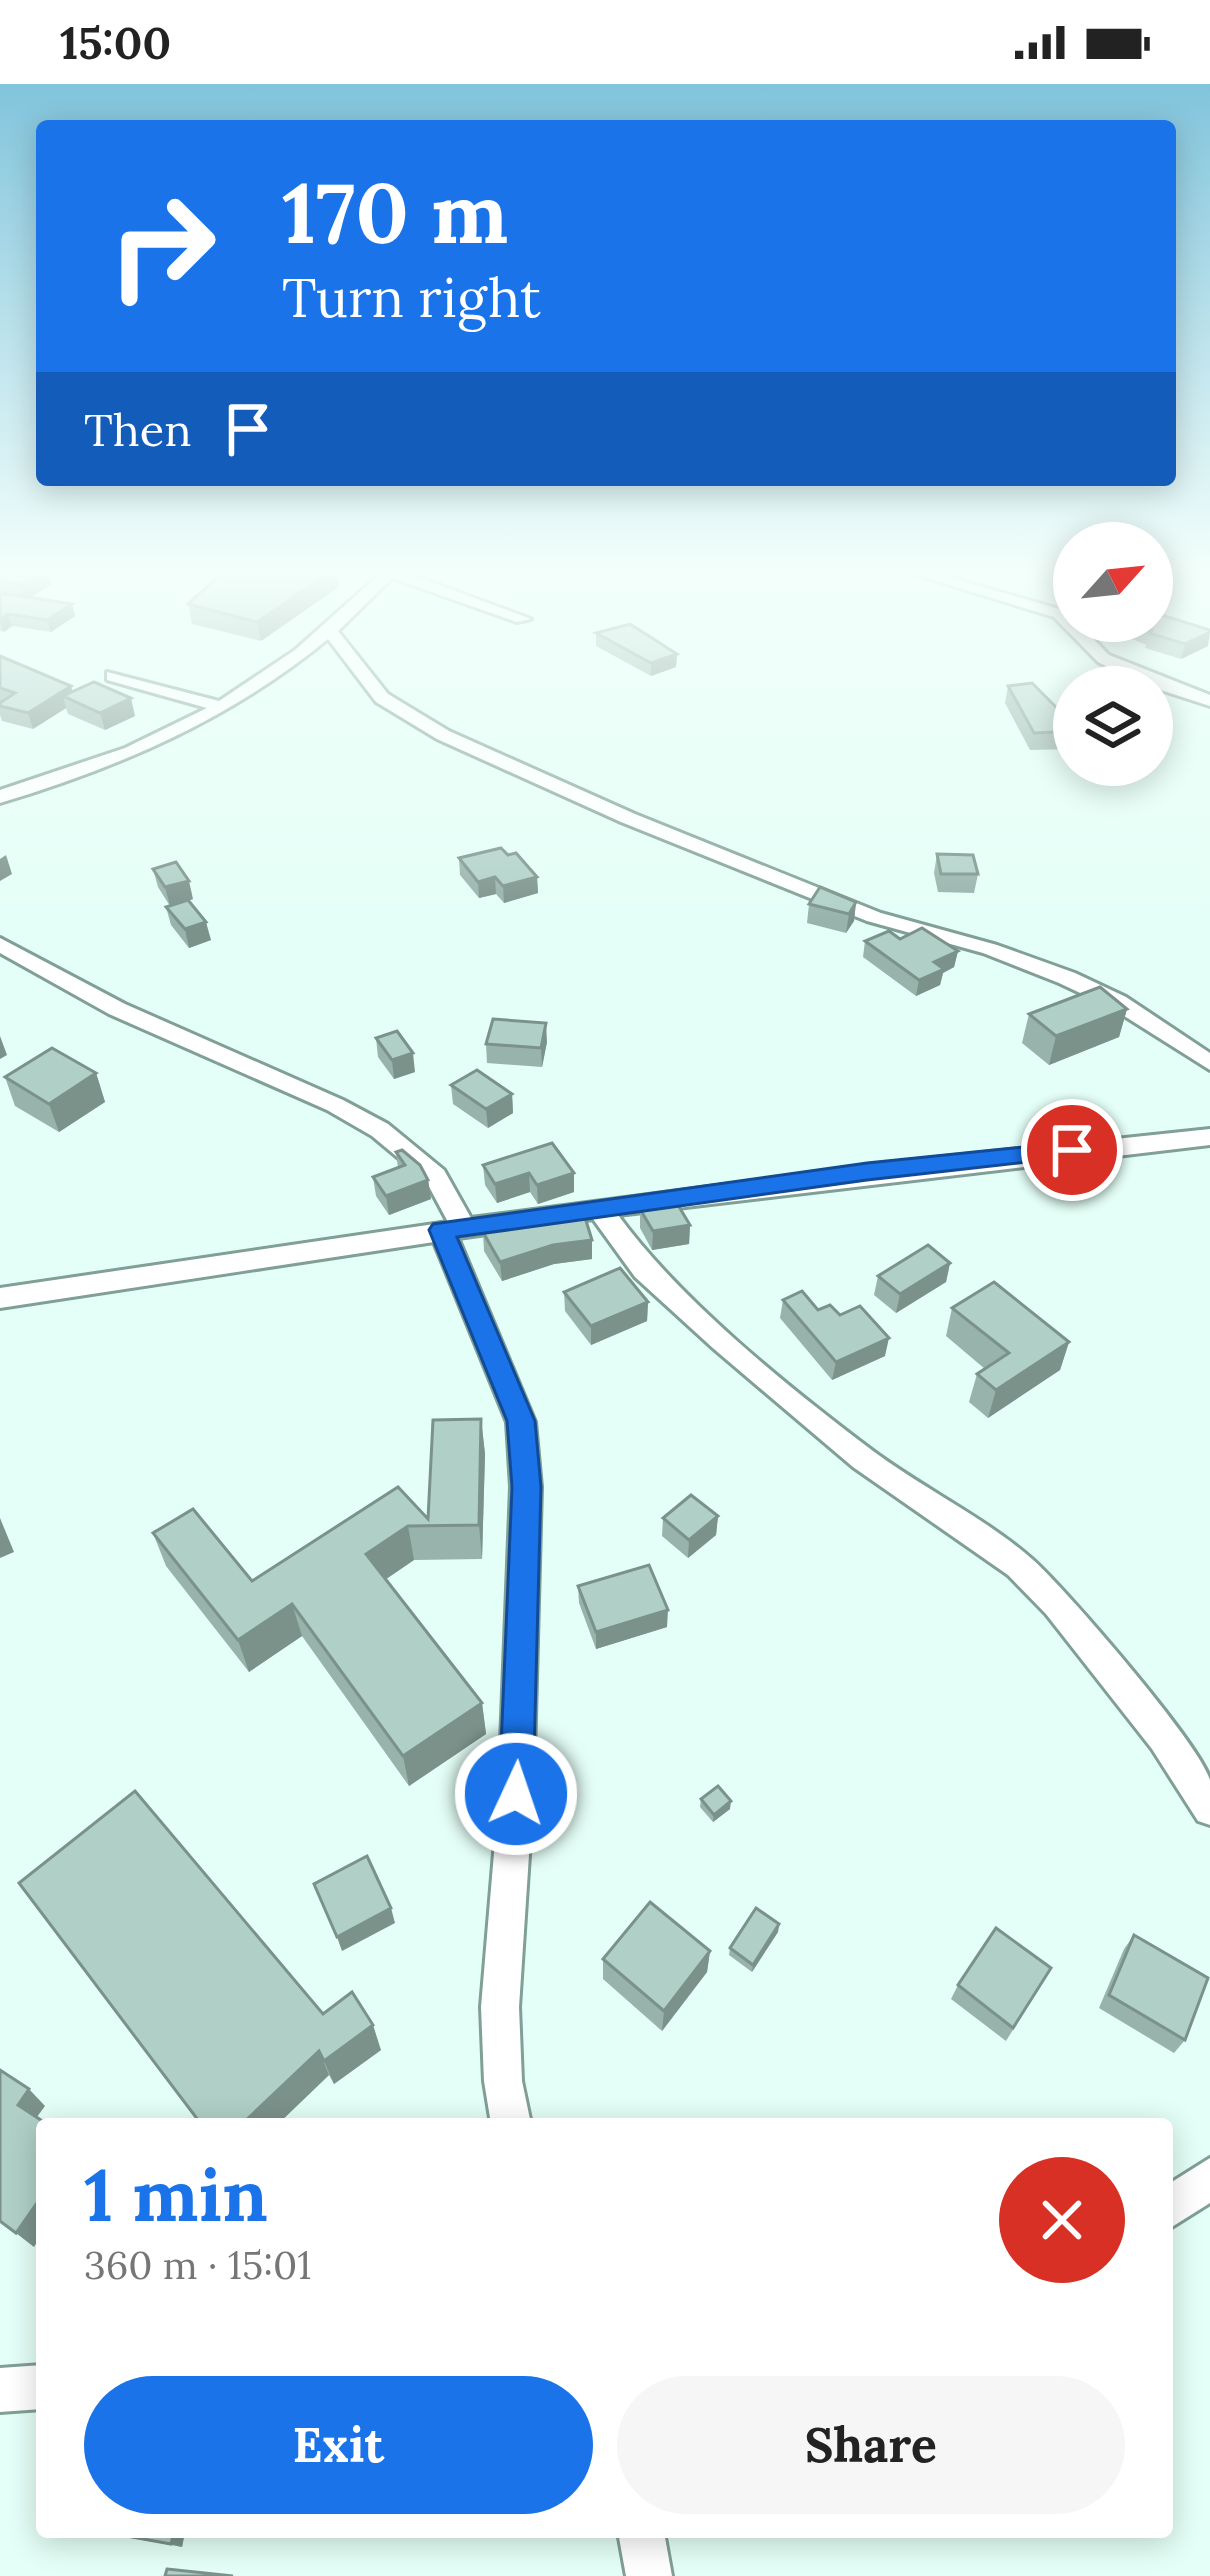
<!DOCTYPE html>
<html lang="en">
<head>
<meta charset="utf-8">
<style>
	:root { --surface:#fff; --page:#f6f6f6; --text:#222; --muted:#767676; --accent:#1a73e8 }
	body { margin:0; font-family:Lora,serif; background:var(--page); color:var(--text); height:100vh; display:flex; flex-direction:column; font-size:45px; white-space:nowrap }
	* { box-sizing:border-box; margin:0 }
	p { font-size:39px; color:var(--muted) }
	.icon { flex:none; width:66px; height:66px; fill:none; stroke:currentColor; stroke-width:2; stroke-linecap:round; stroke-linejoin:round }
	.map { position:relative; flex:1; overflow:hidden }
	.details { position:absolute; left:36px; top:2034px; width:1137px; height:420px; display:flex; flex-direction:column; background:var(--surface); border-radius:12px; box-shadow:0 6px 30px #0003 }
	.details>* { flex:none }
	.hud { position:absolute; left:36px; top:36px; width:1140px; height:366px; border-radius:12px; box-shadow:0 6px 30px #0003; background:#1a73e8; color:#fff; overflow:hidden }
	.needle { width:78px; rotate:63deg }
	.tools { position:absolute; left:1053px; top:438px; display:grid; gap:24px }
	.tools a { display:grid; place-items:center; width:120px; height:120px; border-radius:50%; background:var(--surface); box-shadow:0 6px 30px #0003; font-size:60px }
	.pin { position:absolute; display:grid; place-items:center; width:102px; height:102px; color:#fff; margin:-51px; border:6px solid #fff; border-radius:50%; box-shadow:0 3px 12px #0007 }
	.me { position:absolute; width:132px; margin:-66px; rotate:3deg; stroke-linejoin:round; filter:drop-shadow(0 0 9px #0008) }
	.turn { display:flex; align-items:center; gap:42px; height:252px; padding:0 48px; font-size:54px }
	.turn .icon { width:156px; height:156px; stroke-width:2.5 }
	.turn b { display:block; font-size:84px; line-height:102px }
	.then { display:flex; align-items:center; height:114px; padding:0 48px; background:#0003; gap:24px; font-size:45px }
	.round { display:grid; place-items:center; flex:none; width:126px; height:126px; border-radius:63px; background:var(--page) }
	.head { display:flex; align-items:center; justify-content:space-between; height:204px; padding:0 48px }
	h1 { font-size:72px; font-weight:700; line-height:90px; color:var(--accent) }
	.primary-button { display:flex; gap:24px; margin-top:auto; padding:24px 48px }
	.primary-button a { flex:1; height:138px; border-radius:72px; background:var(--accent); color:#fff; font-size:48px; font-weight:700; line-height:138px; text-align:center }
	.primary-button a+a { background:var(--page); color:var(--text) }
	.status { display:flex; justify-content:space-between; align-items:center; height:84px; padding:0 60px; background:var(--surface); direction:ltr }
	.status svg { height:33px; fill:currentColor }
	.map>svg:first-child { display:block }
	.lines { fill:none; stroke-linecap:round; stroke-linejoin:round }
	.minor-casing { stroke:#809f97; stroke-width:6 }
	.minor { fill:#fff; fill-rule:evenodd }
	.wall { fill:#97b3ab }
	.shaded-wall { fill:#7b928b }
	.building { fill:#b0d0c7; stroke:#7b928b; stroke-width:3 }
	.route { fill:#1a73e8; stroke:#114b97; stroke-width:3 }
</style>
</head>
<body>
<div class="status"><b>15:00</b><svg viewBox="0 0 49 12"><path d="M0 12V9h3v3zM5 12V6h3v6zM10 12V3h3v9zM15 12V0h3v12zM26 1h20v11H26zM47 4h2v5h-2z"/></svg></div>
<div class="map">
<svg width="1210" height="2492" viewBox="0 0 1210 2492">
	<rect width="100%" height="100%" fill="#e4fff7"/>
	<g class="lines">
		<g class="minor-casing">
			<g id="minor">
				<path d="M 379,491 L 412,491 L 531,535 L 517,538 L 392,494 L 338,547 L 388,610 L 449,647 L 635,730 L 881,829 L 997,861 L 1075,889 L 1126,913 L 1210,969 L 1210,986 L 1110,923 L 1059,899 L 983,869 L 867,837 L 621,738 L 437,655 L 376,618 L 328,555 C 231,635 120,683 0,719 L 0,706 L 125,664 L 207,624 L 107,596 L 107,588 L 219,617 L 295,566 Z"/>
				<polygon points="917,491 941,491 1066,527 1109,571 1210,611 1210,622 1142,600 1098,578 1054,533"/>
				<path d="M 0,854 L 125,920 L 343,1016 L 388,1040 L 444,1086 L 471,1134 L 907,1077 L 1210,1045 L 1210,1061 L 618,1131 C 680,1216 788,1303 873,1367 C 924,1405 984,1433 1032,1475 C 1065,1504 1200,1660 1210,1696 C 1210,1709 1210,1728 1210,1741 L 1198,1737 L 1152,1665 L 1046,1530 L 1008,1491 L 853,1383 L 714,1265 L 635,1193 L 593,1135 L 458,1154 L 535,1338 L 541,1403 L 533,1710 L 519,1923 L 522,1997 L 531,2040 L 491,2040 L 484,1997 L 481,1923 L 499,1710 L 511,1403 L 507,1338 L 434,1158 L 0,1224 L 0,1204 L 448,1138 L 426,1097 L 372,1052 L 327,1026 L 109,930 L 0,869 Z"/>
				<polygon points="1210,2074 1210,2119 1167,2146 1167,2101"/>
				<polygon points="42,2281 42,2325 0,2328 0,2284"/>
				<polygon points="618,2448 664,2448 672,2492 626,2492"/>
			</g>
		</g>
		<use href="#minor" class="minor"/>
	</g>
	<g class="wall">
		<polygon points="0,491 49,491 51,500 31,514 75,532 51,548 12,542 4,548 0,547"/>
		<polygon points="220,491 338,491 340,502 261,557 192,540 188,520"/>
		<polygon points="1129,537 1208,562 1181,575 1145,564 1146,561 1125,552"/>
		<polygon points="596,549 677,570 676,583 651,592 596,562"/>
		<polygon points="0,572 72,608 135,632 105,646 68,630 66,624 33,645 2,637 0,631"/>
		<polygon points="1008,602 1074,641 1074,665 1030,666 1005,619"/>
		<polygon points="937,770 978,790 974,809 938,808 934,789"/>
		<polygon points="508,771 537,793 538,809 504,819 496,810 479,814 460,791 459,774"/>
		<polygon points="153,785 193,815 189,817 211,856 189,864 171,841 166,823 170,822 158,803"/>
		<polygon points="856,818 854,837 846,849 807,839 809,820"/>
		<polygon points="900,855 958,867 954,883 943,889 940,901 916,912 863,873 865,857"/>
		<polygon points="1127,925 1119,953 1049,981 1022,959 1029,930"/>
		<polygon points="376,954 415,988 394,995 378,973"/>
		<polygon points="547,958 542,983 487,979 486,960"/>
		<polygon points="96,989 105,1018 59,1048 15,1022 5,993"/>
		<polygon points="451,1001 512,1010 513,1029 488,1044 453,1020"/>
		<polygon points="552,1059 574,1108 538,1120 530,1108 497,1119 485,1101 483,1081"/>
		<polygon points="396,1068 428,1096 431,1115 389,1131 376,1112 373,1093 398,1084"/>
		<polygon points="640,1125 690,1141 689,1160 652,1166 640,1144"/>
		<polygon points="483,1148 592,1156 592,1175 554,1180 502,1197 484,1167"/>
		<polygon points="950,1179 946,1198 896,1229 874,1211 878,1192"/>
		<polygon points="564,1208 648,1218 647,1237 591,1261 565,1227"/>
		<polygon points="783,1216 840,1231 885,1272 832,1296 780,1234"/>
		<polygon points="952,1224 1069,1258 1060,1286 988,1334 969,1318 977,1290 985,1285 946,1252"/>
		<polygon points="481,1335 485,1370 482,1475 414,1476 386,1495 482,1619 486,1650 409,1702 302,1552 249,1588 166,1482 153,1449 252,1497 428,1435"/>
		<polygon points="718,1432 716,1451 688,1474 662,1452 663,1434"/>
		<polygon points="578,1502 667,1543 596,1565 579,1519"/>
		<polygon points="701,1715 730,1725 713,1738 700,1723"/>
		<polygon points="19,1799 323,1930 381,1966 334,2000 329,1991 278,2040 200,2040"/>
		<polygon points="779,1840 778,1848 752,1888 729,1871 730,1864"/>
		<polygon points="1134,1851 1185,1956 1174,1969 1099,1924 1124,1865"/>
		<polygon points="710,1867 707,1888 662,1947 603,1895 603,1875"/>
		<polygon points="1051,1884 1006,1957 951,1915 958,1901"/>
		<polygon points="99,2448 185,2448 182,2463"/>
	</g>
	<g class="shaded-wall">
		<polygon points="36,491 49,491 51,500 25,517 20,501"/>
		<polygon points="326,491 338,491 340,502 261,557 257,538"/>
		<polygon points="72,520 75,532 51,548 47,536"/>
		<polygon points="8,530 12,542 4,548 0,536"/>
		<polygon points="1210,548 1208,562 1181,575 1185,560"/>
		<polygon points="677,570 676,583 651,592 651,579"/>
		<polygon points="71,602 75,617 63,612 66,624 33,645 28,629"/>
		<polygon points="131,614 135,632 105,646 100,629"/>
		<polygon points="6,771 12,790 0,797 0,775"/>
		<polygon points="495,793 496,810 479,814 478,798"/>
		<polygon points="537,793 538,809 504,819 503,802"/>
		<polygon points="189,797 193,815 170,822 165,803"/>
		<polygon points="856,818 854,837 846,849 849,830"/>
		<polygon points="206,838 211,856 189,864 185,845"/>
		<polygon points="958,867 954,883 943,889 940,901 916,912 919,896 934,878"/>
		<polygon points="1127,925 1119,953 1049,981 1056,952"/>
		<polygon points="546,939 547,958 542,983 541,964"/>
		<polygon points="0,952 7,971 0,975"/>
		<polygon points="413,969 415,988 394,995 392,976"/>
		<polygon points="96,989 105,1018 59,1048 49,1020"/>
		<polygon points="512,1010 513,1029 488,1044 486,1025"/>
		<polygon points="529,1089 530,1108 497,1119 495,1100"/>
		<polygon points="574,1089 574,1108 538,1120 537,1101"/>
		<polygon points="428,1096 431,1115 389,1131 386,1112"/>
		<polygon points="690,1141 689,1160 652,1166 653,1147"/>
		<polygon points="592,1156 592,1175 554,1180 502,1197 500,1178 553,1161"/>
		<polygon points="950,1179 946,1198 896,1229 900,1210"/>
		<polygon points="648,1218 647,1237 591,1261 591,1242"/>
		<polygon points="889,1254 885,1272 832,1296 836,1278"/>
		<polygon points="1069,1258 1060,1286 988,1334 996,1306"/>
		<polygon points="481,1335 485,1370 482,1475 479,1441"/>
		<polygon points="718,1432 716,1451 688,1474 689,1456"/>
		<polygon points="0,1434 14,1468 0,1474"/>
		<polygon points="408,1442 414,1476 373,1504 366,1470"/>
		<polygon points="292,1520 302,1552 249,1588 238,1556"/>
		<polygon points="668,1526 667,1543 596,1565 596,1548"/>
		<polygon points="482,1619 486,1650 409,1702 403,1672"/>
		<polygon points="731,1717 730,1725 713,1738 714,1731"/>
		<polygon points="391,1824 395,1839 342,1867 337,1853"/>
		<polygon points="779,1840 778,1848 752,1888 753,1881"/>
		<polygon points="710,1867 707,1888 662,1947 664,1927"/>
		<polygon points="373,1941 381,1966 334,2000 324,1977"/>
		<polygon points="319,1967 329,1991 278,2040 242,2040"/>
		<polygon points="29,2005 45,2022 34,2037 18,2021"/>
		<polygon points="39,2116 42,2119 42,2150 34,2163 16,2149"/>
		<polygon points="174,2448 185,2448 182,2463 171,2460"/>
	</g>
	<g class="building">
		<polygon points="0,491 36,491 20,501 0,496"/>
		<polygon points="220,491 326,491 257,538 188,520"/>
		<polygon points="0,509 72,520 47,536 8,530 0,536"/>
		<polygon points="1152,528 1210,546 1210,548 1185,560 1149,549 1152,546 1131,537 1152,537"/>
		<polygon points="630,540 677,570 651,579 596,549"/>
		<polygon points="0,572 71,602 28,629 0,622 0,619 15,609 0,604"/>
		<polygon points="94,598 131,614 100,629 63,612"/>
		<polygon points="1032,599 1074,641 1074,647 1034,649 1008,602"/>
		<polygon points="501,764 508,771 516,769 537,793 503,802 495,793 478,798 459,774"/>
		<polygon points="937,770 973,771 978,790 941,790"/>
		<polygon points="176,778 189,797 165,803 153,785"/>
		<polygon points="820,803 856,818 849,830 809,820"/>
		<polygon points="188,816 206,838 185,845 166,823"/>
		<polygon points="922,844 958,867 934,878 944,885 919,896 865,857 889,847 900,855"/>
		<polygon points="1100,903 1127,925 1056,952 1029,930"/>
		<polygon points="493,935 546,939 541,964 486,960"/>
		<polygon points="397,947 413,969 392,976 376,954"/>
		<polygon points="52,964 96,989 49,1020 5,993"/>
		<polygon points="477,986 512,1010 486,1025 451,1001"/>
		<polygon points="552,1059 574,1089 537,1101 529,1089 495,1100 483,1081"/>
		<polygon points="402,1066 420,1081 428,1096 386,1112 373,1093 405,1081 396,1068"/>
		<polygon points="675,1116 690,1141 653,1147 640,1125"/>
		<polygon points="583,1127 592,1156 553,1161 500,1178 483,1148 519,1136"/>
		<polygon points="928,1161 950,1179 900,1210 878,1192"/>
		<polygon points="620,1184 648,1218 591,1242 564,1208"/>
		<polygon points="994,1198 1069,1258 996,1306 977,1290 1009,1269 952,1224"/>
		<polygon points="802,1207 818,1226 830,1221 840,1231 860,1222 889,1254 836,1278 783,1216"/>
		<polygon points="481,1335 479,1441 408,1442 366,1470 482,1619 403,1672 292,1520 238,1556 153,1449 193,1425 252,1497 398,1403 428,1435 433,1336"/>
		<polygon points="691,1411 718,1432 689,1456 663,1434"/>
		<polygon points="649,1481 668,1526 596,1548 578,1502"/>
		<polygon points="718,1702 731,1717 714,1731 701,1715"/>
		<polygon points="135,1707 323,1930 352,1908 373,1941 324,1977 319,1967 242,2040 201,2040 19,1799"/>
		<polygon points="367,1772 391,1824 337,1853 314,1800"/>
		<polygon points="650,1818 710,1867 664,1927 603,1875"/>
		<polygon points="756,1824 779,1840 753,1881 730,1864"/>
		<polygon points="996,1844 1051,1884 1013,1944 958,1901"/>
		<polygon points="1134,1851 1208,1894 1185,1956 1109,1911"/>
		<polygon points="0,1986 29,2005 18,2021 47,2040 42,2040 42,2118 39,2116 16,2149 0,2137"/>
		<polygon points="104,2448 174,2448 171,2460"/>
		<polygon points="167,2485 233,2492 165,2492"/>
	</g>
	<linearGradient id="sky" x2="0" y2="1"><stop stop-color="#81c4dc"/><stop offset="0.58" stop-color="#f3fffb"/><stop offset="1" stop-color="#f3fffb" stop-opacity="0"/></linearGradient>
	<rect width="1210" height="840" fill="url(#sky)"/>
	<polygon class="route" points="1072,1058 1084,1066 1081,1072 867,1096 457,1153 535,1337 541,1403 533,1710 528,1722 516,1726 504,1722 499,1710 512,1403 507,1337 429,1146 433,1140 867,1079"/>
</svg>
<div class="tools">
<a><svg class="needle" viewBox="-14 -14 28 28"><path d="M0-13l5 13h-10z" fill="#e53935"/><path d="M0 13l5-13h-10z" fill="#767676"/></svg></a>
<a><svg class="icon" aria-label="layers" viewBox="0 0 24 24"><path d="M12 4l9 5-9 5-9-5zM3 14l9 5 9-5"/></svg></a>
</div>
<div class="pin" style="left:1072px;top:1066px;background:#d93025"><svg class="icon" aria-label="arrive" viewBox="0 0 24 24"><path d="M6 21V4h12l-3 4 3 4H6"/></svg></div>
<svg class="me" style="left:516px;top:1710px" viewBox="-20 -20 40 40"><circle r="17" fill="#1a73e8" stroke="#fff" stroke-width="3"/><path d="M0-11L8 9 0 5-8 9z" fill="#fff"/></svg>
<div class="hud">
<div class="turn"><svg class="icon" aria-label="right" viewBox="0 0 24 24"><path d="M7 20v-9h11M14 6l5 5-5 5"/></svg><div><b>170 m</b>Turn right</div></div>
<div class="then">Then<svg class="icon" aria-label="arrive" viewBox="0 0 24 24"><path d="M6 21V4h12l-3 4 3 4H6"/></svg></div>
</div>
<section class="details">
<div class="head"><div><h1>1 min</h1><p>360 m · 15:01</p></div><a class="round" style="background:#d93025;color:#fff"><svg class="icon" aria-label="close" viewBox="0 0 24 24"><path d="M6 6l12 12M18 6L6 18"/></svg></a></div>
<div class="primary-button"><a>Exit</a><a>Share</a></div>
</section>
</div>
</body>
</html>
